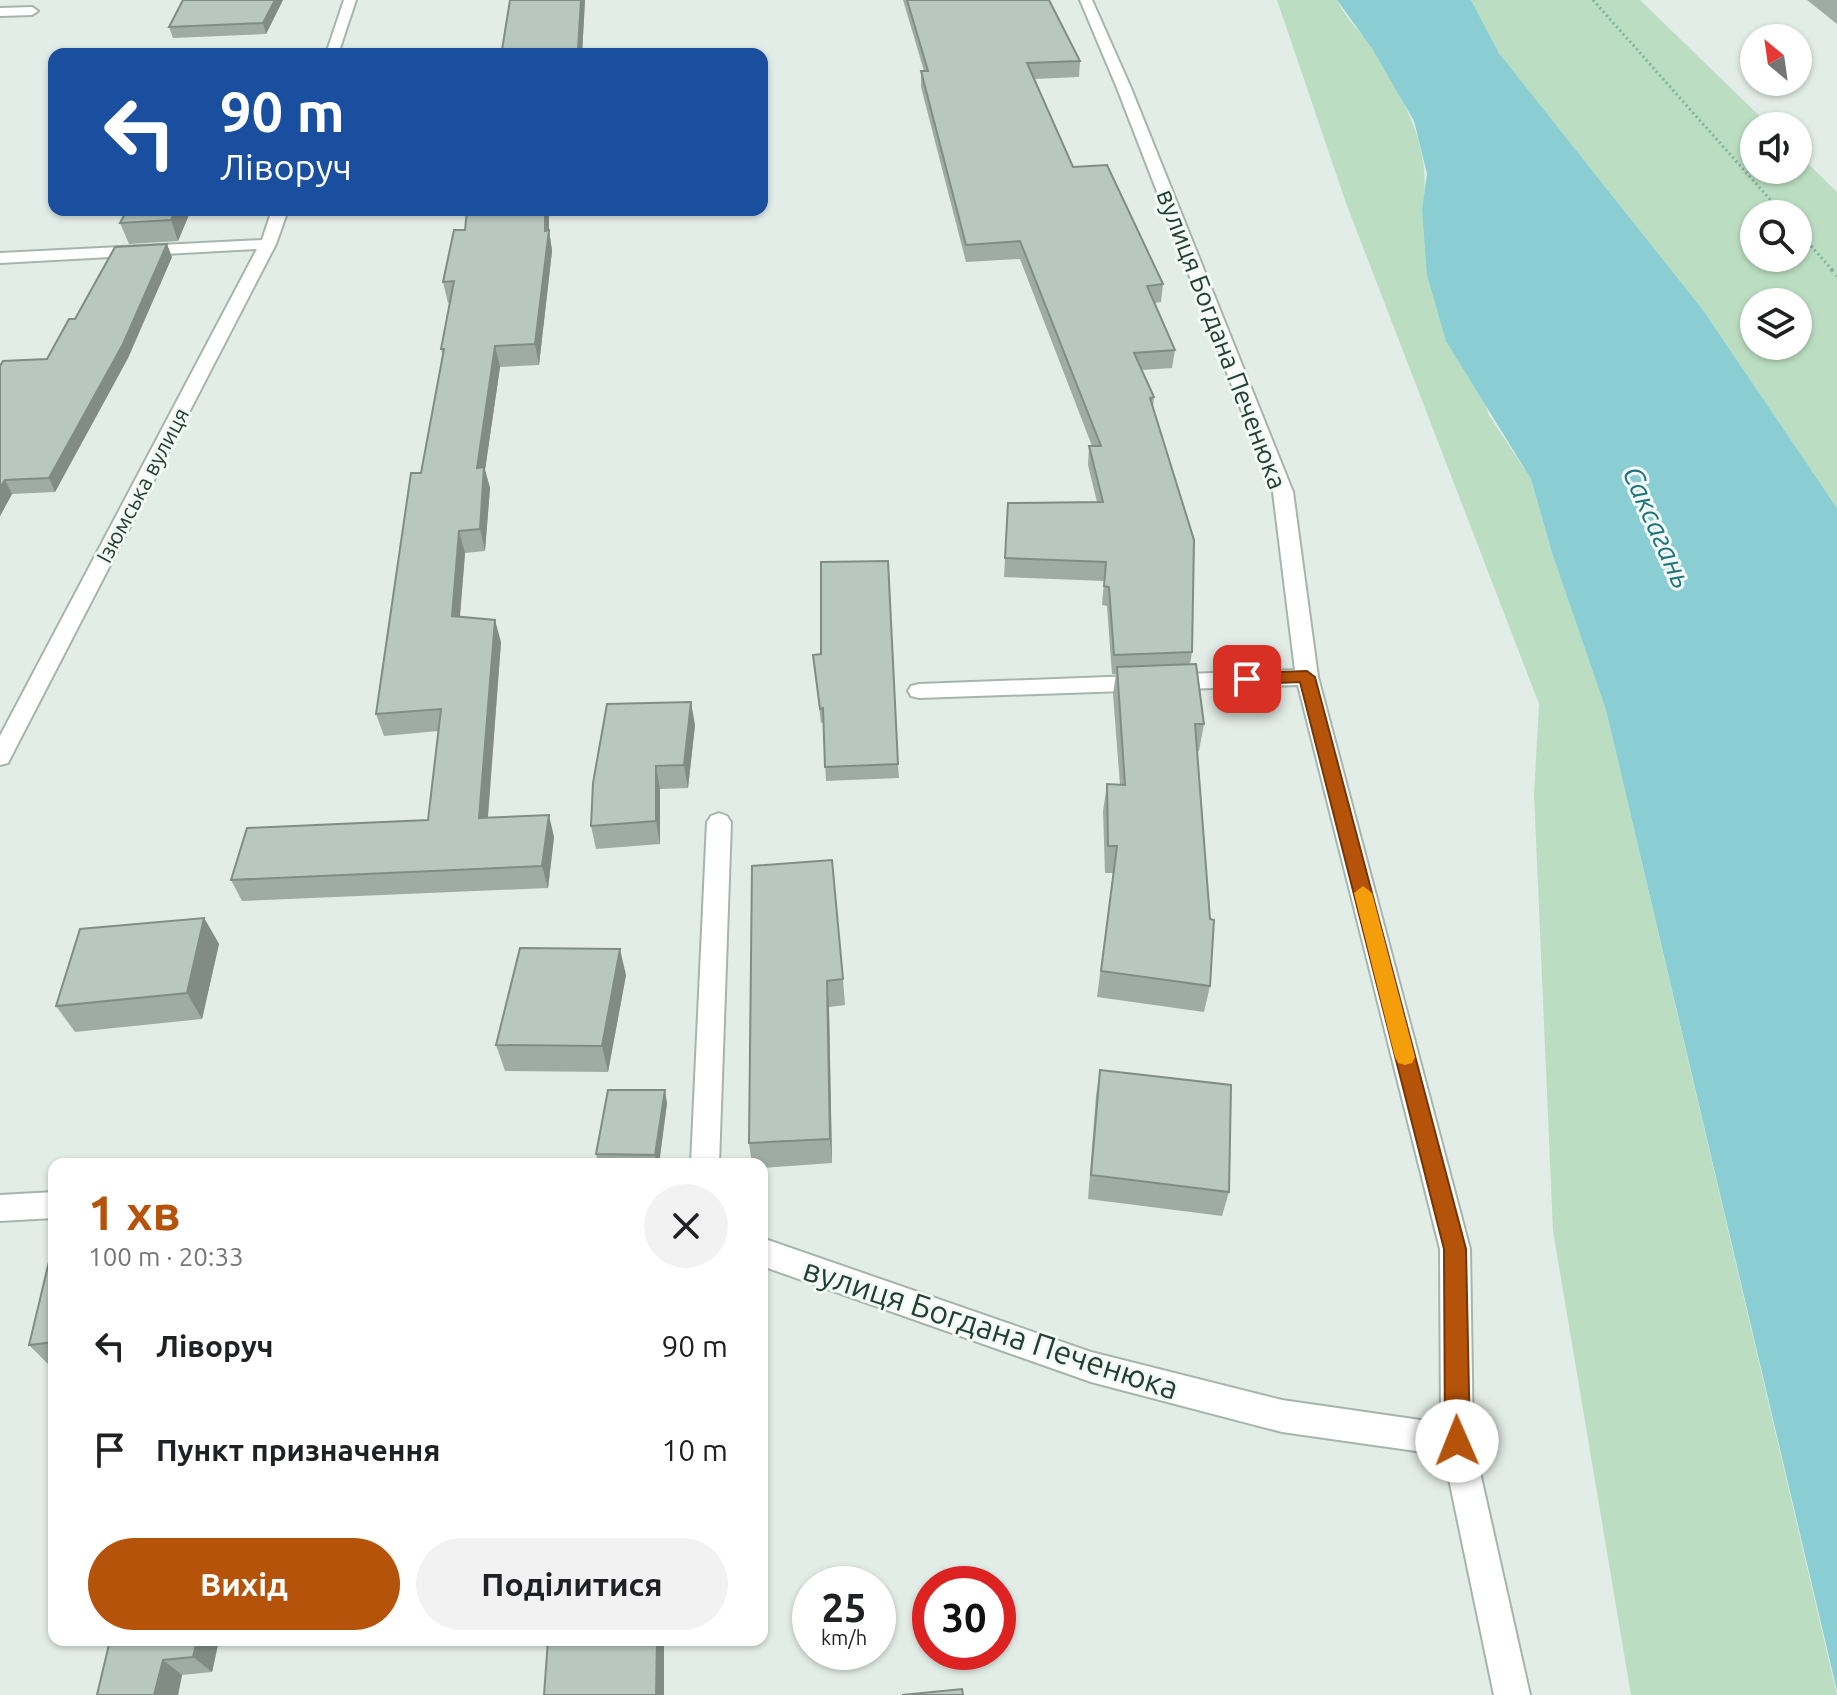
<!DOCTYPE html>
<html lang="uk">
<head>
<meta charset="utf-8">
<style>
	:root { --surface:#fff; --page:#f2f2f2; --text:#202124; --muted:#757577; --accent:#b45309 }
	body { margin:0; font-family:Ubuntu,sans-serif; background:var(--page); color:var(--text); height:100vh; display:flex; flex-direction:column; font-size:30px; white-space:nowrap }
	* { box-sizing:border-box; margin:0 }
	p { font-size:26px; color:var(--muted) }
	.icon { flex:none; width:44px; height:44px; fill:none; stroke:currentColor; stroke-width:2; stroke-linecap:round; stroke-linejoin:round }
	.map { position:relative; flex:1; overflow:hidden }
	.side { position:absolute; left:48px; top:1158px; width:720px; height:488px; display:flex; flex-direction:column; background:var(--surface); border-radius:16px; box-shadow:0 2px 6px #0004 }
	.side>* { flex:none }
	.top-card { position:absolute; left:48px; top:48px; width:720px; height:168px; border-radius:16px; box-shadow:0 2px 6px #0004; background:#1a4fa0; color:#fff; overflow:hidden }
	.needle { width:52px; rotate:331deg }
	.buttons { position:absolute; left:1740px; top:24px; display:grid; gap:16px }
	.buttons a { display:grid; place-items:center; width:72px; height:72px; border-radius:50%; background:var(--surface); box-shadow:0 2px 6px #0004; font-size:40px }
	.speed { position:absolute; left:792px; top:1566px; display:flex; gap:16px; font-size:40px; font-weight:700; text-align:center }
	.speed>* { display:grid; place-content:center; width:104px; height:104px; border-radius:50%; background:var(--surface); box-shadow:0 2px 6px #0004; line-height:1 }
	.speed small { font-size:20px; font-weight:400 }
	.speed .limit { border:12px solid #d22; background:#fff; color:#111 }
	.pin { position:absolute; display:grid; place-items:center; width:68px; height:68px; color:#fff; margin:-34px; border-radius:16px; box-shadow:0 4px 12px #0006 }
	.me { position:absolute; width:88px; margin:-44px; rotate:359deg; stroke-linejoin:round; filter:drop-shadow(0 0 6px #0008) }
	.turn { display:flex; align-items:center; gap:28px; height:168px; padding:0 40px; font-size:36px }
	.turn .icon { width:104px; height:104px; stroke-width:2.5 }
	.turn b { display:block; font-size:56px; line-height:68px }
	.round { display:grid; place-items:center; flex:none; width:84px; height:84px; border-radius:42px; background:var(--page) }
	.overview { display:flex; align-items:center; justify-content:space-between; height:136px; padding:0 40px }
	h1 { font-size:48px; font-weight:700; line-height:60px; color:var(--accent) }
	.cta { display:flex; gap:16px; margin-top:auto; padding:16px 40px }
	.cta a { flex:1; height:92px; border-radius:48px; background:var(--accent); color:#fff; font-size:32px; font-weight:700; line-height:92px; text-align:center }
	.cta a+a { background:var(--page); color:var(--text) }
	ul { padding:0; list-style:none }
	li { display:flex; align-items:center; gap:24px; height:104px; padding:0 40px }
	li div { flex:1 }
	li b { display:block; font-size:30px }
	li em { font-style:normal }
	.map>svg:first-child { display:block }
	.green { fill:#bbdec2; fill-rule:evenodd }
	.water { fill:#8aced3 }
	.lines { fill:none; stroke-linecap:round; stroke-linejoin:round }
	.minor-casing { stroke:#a5b5ae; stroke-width:4 }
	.path-far1 { stroke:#82b19e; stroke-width:3; stroke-dasharray:2 3; stroke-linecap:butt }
	.path { stroke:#82b19e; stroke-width:4; stroke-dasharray:3 5; stroke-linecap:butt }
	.minor { fill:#fff; fill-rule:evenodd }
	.wall { fill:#9eaca5 }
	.shaded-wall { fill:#818c86 }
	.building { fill:#b8c8c0; stroke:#818c86; stroke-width:2 }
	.route { fill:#b45309; stroke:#753606; stroke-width:2 }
	.slow { fill:#f59e0b }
	.labels { text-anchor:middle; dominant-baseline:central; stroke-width:6; stroke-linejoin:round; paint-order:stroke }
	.far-street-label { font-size:22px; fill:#223f34; stroke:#f3f9f6 }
	.street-label { font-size:26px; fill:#223f34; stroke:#f3f9f6 }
	.water-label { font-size:28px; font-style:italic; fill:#1b747c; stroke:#f3f9f6 }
	.near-street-label { font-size:32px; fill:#223f34; stroke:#f3f9f6 }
</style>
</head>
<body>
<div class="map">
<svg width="1837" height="1695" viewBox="0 0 1837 1695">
	<rect width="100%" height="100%" fill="#e3ede7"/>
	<g class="green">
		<path d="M 1277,0 L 1337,0 C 1346,19 1362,33 1374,51 C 1404,99 1434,151 1422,209 L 1489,415 L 1531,479 L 1552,553 L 1606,710 L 1837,1695 L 1631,1695 L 1553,1231 L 1534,794 L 1539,704 L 1346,203 Z"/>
		<path d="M 1471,0 L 1640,0 L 1770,126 L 1754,126 L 1754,170 L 1798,170 L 1798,154 L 1837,192 L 1837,508 L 1703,310 L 1499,53 ZM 1754,214 L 1798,214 L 1798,258 L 1754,258 ZM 1754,302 L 1798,302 L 1798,346 L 1754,346 Z"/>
	</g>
	<polygon class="water" points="1337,0 1471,0 1499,53 1703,310 1837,508 1837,1691 1606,710 1552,553 1531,479 1446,341 1427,275 1422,209 1427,174 1414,121 1373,50"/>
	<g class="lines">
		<g class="minor-casing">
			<g id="minor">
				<polygon points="344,0 356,0 338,54 326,54"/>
				<polygon points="1080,0 1092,0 1131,88 1293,492 1318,677 1470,1249 1473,1441 1530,1695 1494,1695 1444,1455 1282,1432 1091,1382 762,1266 762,1238 1091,1352 1282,1400 1441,1423 1440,1249 1298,685 919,698 911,696 908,691 911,686 919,684 1295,670 1273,492 1117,88"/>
				<polygon points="0,8 32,7 38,11 32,15 0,16"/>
				<polygon points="272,210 288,210 276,244 11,757 8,763 0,765 0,736 257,249 0,263 0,253 262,240"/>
				<polygon points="719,813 727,816 731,822 719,1164 691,1164 707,822 711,816"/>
				<polygon points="54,1192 54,1218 0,1221 0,1195"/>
			</g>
		</g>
		<g class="path-far1">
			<polyline points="1593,0 1783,214"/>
			<polyline points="1798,231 1833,271"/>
		</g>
		<polyline class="path" points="1831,269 1837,276"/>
		<use href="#minor" class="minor"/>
	</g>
	<g class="wall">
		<polygon points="183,0 283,0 266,34 173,38 169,27"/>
		<polygon points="510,0 585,0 582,54 480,54 502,50"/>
		<polygon points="903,0 1049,0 1080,61 1079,77 1034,79 1073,167 1163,284 1161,302 1155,303 1175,350 1172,368 1142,370 1154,397 1153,407 1192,652 1190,665 1204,724 1199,751 1197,751 1210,986 1204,1012 1097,997 1113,873 1105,873 1103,811 1107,784 1120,785 1113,694 1116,674 1112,674 1107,606 1102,605 1104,581 1004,577 1008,503 1097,502 1088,465 1089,446 1092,446 1020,259 966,262 921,87 921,71 924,71"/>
		<polygon points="1807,0 1837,0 1837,24"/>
		<polygon points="124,210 191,210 178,241 129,244 120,223 125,214"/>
		<polygon points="467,210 549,210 549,230 552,251 539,365 500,367 485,470 490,488 485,551 465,553 460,617 501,642 488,818 554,837 548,888 242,901 231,880 428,820 438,731 384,736 376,714 443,356 441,349 450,302 448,303 443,282 465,230"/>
		<polygon points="172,257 128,358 55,492 12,494 0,516 0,366 47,359 75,319"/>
		<polygon points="813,655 898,764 899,778 826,781 823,722 821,723"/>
		<polygon points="695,725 688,788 660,789 660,844 596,849 591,826"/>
		<polygon points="752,866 843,979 845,1005 829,1007 832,1163 762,1168 762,1164 752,1164 749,1143"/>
		<polygon points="204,918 219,944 202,1019 75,1032 56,1006"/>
		<polygon points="626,975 608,1072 505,1071 496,1045"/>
		<polygon points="1100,1070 1229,1192 1222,1216 1088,1199 1096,1096"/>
		<polygon points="667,1103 659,1164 599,1164 596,1154"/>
		<polygon points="54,1245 54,1367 51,1367 29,1345"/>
		<polygon points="110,1640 219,1640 212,1672 182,1675 178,1695 97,1695"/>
	</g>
	<g class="shaded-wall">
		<polygon points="275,0 283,0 266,34 263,23"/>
		<polygon points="581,0 585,0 582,54 578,54"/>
		<polygon points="175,210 191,210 178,241 171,220"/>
		<polygon points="545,210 549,210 549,232 549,230 552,251 539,365 535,344 545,231"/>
		<polygon points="167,244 172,257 128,358 55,492 49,478"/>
		<polygon points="495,346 500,367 485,470 490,488 485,551 480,529 477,468"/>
		<polygon points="5,480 12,494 0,516 0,488"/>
		<polygon points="459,531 465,553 458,638 452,616"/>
		<polygon points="495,620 501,642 486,840 479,818"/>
		<polygon points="691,702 695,725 688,788 684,765"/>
		<polygon points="656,766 660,789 660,844 656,821"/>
		<polygon points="549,815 554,837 548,888 542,866"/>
		<polygon points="204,918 219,944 202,1019 187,993"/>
		<polygon points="620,949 626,975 608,1072 602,1046"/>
		<polygon points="827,981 829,1007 832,1163 830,1139"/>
		<polygon points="665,1090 667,1103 659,1164 657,1164 655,1155"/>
		<polygon points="197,1640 219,1640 212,1672 193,1657"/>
		<polygon points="657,1640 664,1640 664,1695 656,1695"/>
		<polygon points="163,1660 182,1675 178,1695 154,1695"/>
	</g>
	<g class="building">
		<polygon points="183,0 275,0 263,23 169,27"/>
		<polygon points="510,0 581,0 578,49 557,50 556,54 480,54 481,51 502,50"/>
		<polygon points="907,0 1049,0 1080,61 1027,63 1073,167 1107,165 1163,284 1147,286 1175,350 1134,353 1154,397 1150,398 1194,540 1192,652 1114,655 1109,587 1104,586 1106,562 1005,558 1008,503 1103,502 1089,446 1101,446 1020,241 966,245 921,71 928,71"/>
		<polygon points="127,210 175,210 171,220 120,223"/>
		<polygon points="467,210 545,210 545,231 549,230 535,344 495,346 477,468 484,467 480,529 459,531 452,616 495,620 479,818 549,815 542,866 231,880 247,828 428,820 441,709 376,714 411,473 421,473 444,349 441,349 454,281 443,282 454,230 465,230"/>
		<polygon points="167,244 123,344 49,478 5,480 0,488 0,366 3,361 47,359 69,319 75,319 115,247"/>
		<polygon points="888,561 898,764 825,767 823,708 820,709 813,655 821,654 821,562"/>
		<polygon points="1196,664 1204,724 1195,724 1210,919 1214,920 1210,986 1101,971 1117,846 1108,846 1107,784 1125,785 1117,667"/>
		<polygon points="691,702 684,765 656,766 656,821 591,826 593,783 607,704"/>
		<polygon points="832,860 843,979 827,981 830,1139 749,1143 752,866"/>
		<polygon points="204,918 187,993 56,1006 80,929"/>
		<polygon points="520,948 620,949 602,1046 496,1045"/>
		<polygon points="1100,1070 1231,1085 1229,1192 1091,1175"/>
		<polygon points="608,1090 665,1090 655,1155 596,1154"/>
		<polygon points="53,1245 54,1245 54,1342 29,1345"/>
		<polygon points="110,1640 197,1640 193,1657 163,1660 154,1695 97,1695"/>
		<polygon points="548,1640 657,1640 656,1695 544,1695"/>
		<polygon points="962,1689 963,1695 902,1695"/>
	</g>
	<polygon class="route" points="1307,671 1315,677 1466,1249 1470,1441 1466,1450 1457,1453 1449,1450 1445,1441 1444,1249 1300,682 1247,684 1239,679 1247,673"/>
	<polygon class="slow" points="1363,886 1372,893 1415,1057 1412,1063 1405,1065 1398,1063 1395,1057 1354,893"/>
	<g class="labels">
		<g class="far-street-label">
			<text transform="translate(142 485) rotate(-62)">Ізюмська вулиця</text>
		</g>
		<g class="street-label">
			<text transform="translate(1222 339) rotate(69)">вулиця Богдана Печенюка</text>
		</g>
		<g class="water-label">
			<text transform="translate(1658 527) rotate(66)">Саксагань</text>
		</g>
		<g class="near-street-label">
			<text transform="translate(991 1328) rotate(18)">вулиця Богдана Печенюка</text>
		</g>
	</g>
</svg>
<div class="buttons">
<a><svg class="needle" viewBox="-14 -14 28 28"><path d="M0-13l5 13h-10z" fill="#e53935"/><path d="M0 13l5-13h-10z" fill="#757577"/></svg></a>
<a><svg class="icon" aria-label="sound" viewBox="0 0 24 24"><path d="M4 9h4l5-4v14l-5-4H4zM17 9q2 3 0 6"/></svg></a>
<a><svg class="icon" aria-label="search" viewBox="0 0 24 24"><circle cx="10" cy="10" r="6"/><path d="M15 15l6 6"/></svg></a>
<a><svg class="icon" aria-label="layers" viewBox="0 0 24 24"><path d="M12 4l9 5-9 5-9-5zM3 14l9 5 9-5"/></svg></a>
</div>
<div class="speed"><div>25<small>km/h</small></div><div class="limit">30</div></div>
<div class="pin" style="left:1247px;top:679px;background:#d93025"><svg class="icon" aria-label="arrive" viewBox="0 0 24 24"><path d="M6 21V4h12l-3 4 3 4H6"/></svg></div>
<svg class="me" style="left:1457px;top:1441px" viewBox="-20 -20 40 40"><circle r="19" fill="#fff"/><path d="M0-13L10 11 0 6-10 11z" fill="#b45309"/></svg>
<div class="top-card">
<div class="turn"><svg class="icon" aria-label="left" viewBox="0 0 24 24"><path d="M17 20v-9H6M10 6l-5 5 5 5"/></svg><div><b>90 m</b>Ліворуч</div></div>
</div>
<section class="side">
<div class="overview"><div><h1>1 хв</h1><p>100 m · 20:33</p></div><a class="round"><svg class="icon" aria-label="close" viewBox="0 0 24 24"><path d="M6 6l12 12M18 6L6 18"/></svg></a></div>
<ul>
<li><svg class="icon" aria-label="left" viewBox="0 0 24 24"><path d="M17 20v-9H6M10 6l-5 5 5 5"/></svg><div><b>Ліворуч</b></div><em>90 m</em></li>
<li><svg class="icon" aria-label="arrive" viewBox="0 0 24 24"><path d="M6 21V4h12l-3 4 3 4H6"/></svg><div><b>Пункт призначення</b></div><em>10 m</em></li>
</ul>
<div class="cta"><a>Вихід</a><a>Поділитися</a></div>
</section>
</div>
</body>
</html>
